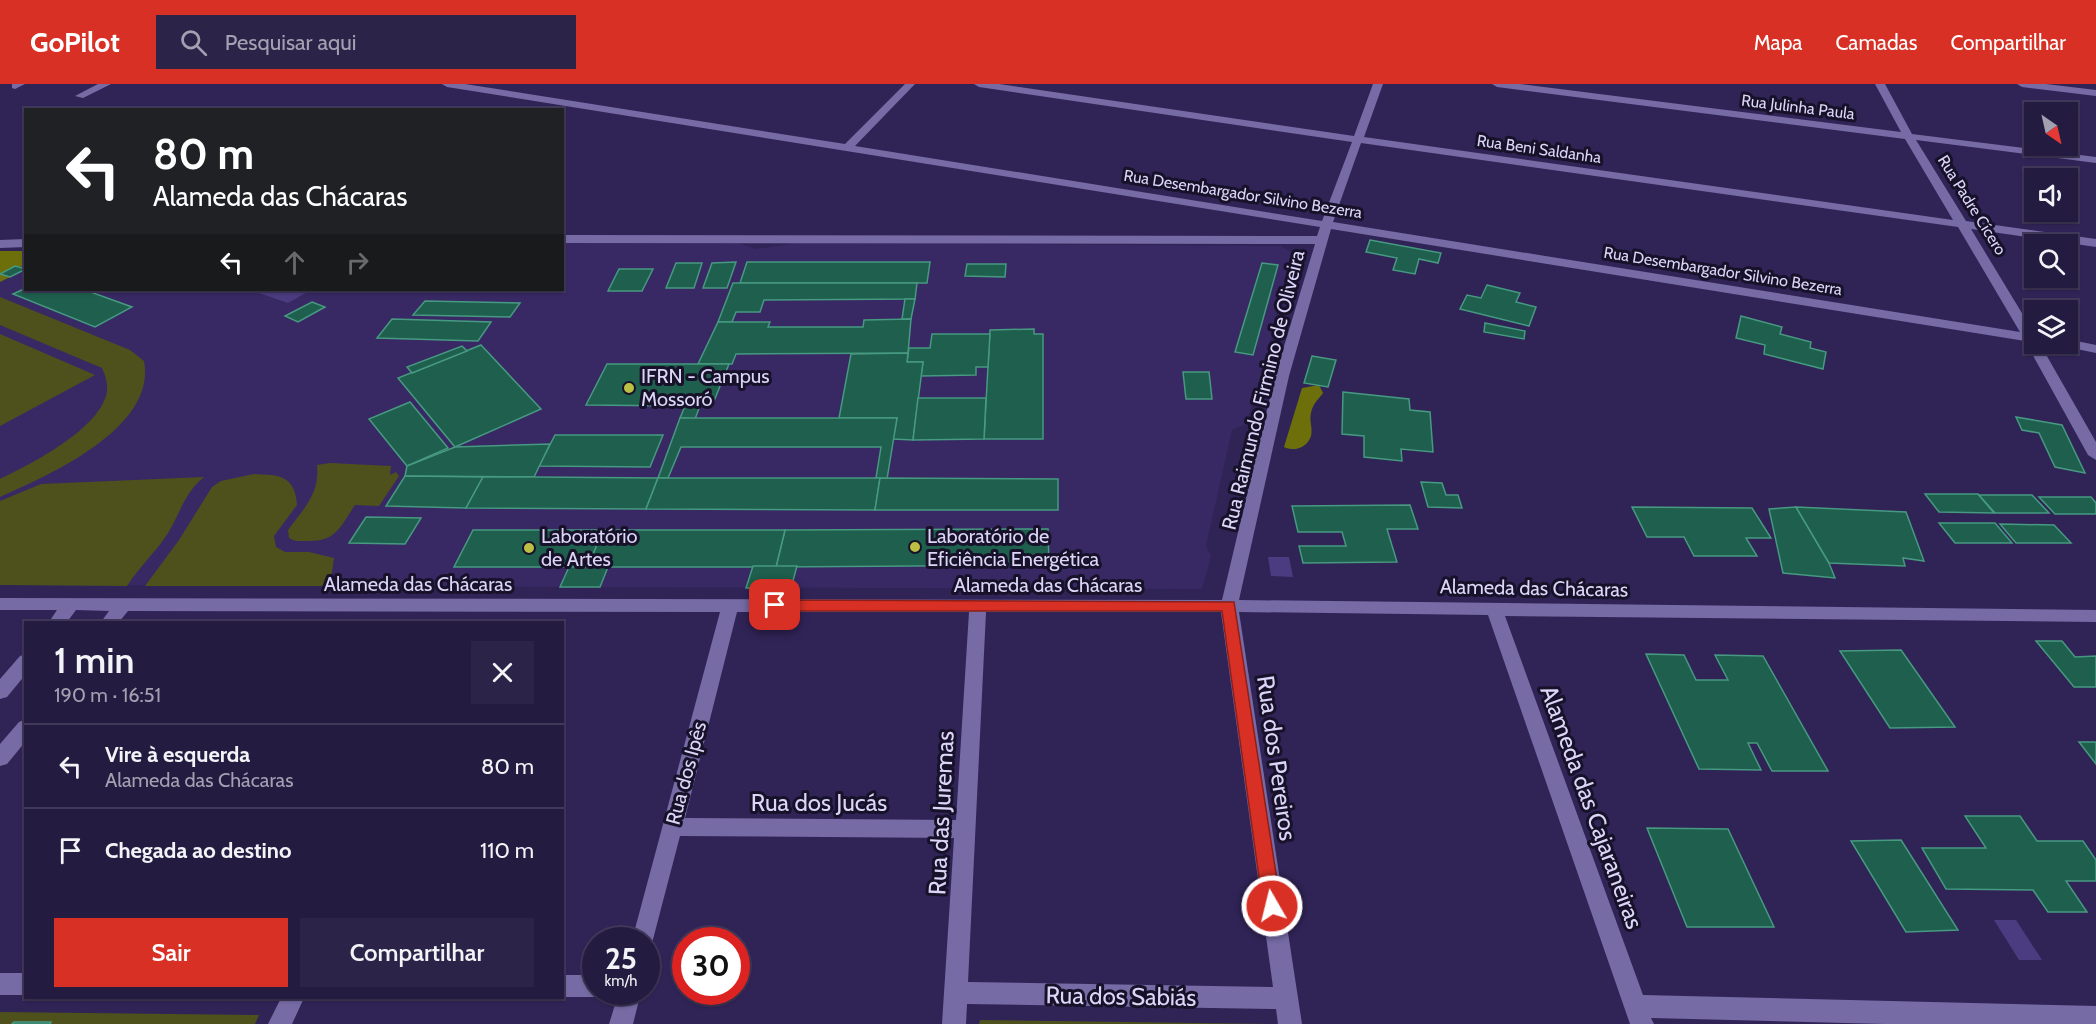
<!DOCTYPE html>
<html lang="pt">
<head>
<meta charset="utf-8">
<style>
	:root { --surface:#241b41; --page:#2c2448; --text:#f1f3f6; --muted:#a3a1b1; --line:#41395a; --accent:#d93025 }
	body { margin:0; font-family:Cabin,sans-serif; background:var(--page); color:var(--text); height:100vh; display:flex; flex-direction:column; font-size:22px; white-space:nowrap }
	* { box-sizing:border-box; margin:0 }
	p { font-size:20px; color:var(--muted) }
	.icon { flex:none; width:33px; height:33px; fill:none; stroke:currentColor; stroke-width:2; stroke-linecap:round; stroke-linejoin:round }
	.map { position:relative; flex:1; overflow:hidden }
	.side { position:absolute; left:24px; top:537px; width:540px; height:378px; display:flex; flex-direction:column; background:var(--surface); border-radius:0px; box-shadow:0 2px 4px #0004,0 0 0 2px var(--line) }
	.side>* { flex:none }
	.guide { position:absolute; left:24px; top:24px; width:540px; height:183px; border-radius:0px; box-shadow:0 2px 4px #0004,0 0 0 2px var(--line); background:#202124; color:#fff; overflow:hidden }
	.needle { width:39px; rotate:146deg }
	.tools { position:absolute; left:2024px; top:18px; display:grid; gap:12px }
	.tools a { display:grid; place-items:center; width:54px; height:54px; border-radius:0px; background:var(--surface); box-shadow:0 2px 4px #0004,0 0 0 2px var(--line); font-size:30px }
	.speed { position:absolute; left:582px; top:843px; display:flex; gap:12px; font-size:30px; font-weight:700; text-align:center }
	.speed>* { display:grid; place-content:center; width:78px; height:78px; border-radius:50%; background:var(--surface); box-shadow:0 2px 4px #0004,0 0 0 2px var(--line); line-height:1 }
	.speed small { font-size:15px; font-weight:400 }
	.speed .limit { border:9px solid #d22; background:#fff; color:#111 }
	.pin { position:absolute; display:grid; place-items:center; width:51px; height:51px; color:#fff; margin:-26px; border-radius:12px; box-shadow:0 3px 9px #0006 }
	.me { position:absolute; width:66px; margin:-33px; rotate:352deg; stroke-linejoin:round; filter:drop-shadow(0 0 4px #0008) }
	.turn { display:flex; align-items:center; gap:21px; height:126px; padding:0 30px; font-size:27px }
	.turn .icon { width:78px; height:78px; stroke-width:2.5 }
	.turn b { display:block; font-size:42px; line-height:51px }
	.lanes { display:flex; align-items:center; height:57px; padding:0 30px; background:#0003; justify-content:center; gap:30px; direction:ltr }
	.lanes .off { opacity:.35 }
	.round { display:grid; place-items:center; flex:none; width:63px; height:63px; border-radius:0px; background:var(--page) }
	.overview { display:flex; align-items:center; justify-content:space-between; height:102px; padding:0 30px }
	h1 { font-size:36px; font-weight:600; line-height:45px }
	.action { display:flex; gap:12px; margin-top:auto; padding:12px 30px }
	.action a { flex:1; height:69px; border-radius:0px; background:var(--accent); color:#fff; font-size:24px; font-weight:600; line-height:69px; text-align:center }
	.action a+a { background:var(--page); color:var(--text) }
	ul { padding:0; list-style:none }
	li { display:flex; align-items:center; gap:18px; height:84px; padding:0 30px; border-top:2px solid var(--line) }
	li div { flex:1 }
	li b { display:block; font-size:22px }
	li em { font-style:normal }
	header { display:flex; align-items:center; gap:36px; box-sizing:border-box; height:84px; padding:0 30px; background:var(--accent); color:#fff }
	header strong { font-size:28px }
	nav { display:flex; gap:33px; margin-inline-start:auto; font-size:21px }
	.search { width:420px; height:54px; background:var(--page); display:flex; align-items:center; gap:15px; box-sizing:border-box; padding:0 21px; border-radius:0px; color:var(--muted); font-size:22px }
	.map>svg:first-child { display:block }
	.built { fill:#382964 }
	.green { fill:#4e511c }
	.forest { fill:#6c6f0a }
	.water { fill:#4b3b80 }
	.building { fill:#1e5f4d; stroke:#479981; stroke-width:1.5 }
	.lines { fill:none; stroke-linecap:round; stroke-linejoin:round }
	.minor { fill:#766ba5; fill-rule:evenodd }
	.route { fill:#d93025; stroke:#8d1f18; stroke-width:1.5 }
	.poi-dot { fill:#bbc045; stroke:#171229; stroke-width:2 }
	.labels { text-anchor:middle; dominant-baseline:central; stroke-width:6; stroke-linejoin:round; paint-order:stroke }
	.far-street-label { font-size:16px; fill:#dbd6f7; stroke:#171229 }
	.poi-label { font-size:20px; fill:#dbd6f7; stroke:#171229; text-anchor:start }
	.street-label { font-size:20px; fill:#dbd6f7; stroke:#171229 }
	.near-street-label { font-size:24px; fill:#dbd6f7; stroke:#171229 }
</style>
</head>
<body>
<header>
<strong>GoPilot</strong>
<div class="search"><svg class="icon" aria-label="search" viewBox="0 0 24 24"><circle cx="10" cy="10" r="6"/><path d="M15 15l6 6"/></svg>Pesquisar aqui</div>
<nav><a>Mapa</a><a>Camadas</a><a>Compartilhar</a></nav>
</header>
<div class="map">
<svg width="2096" height="940" viewBox="0 0 2096 940">
	<rect width="100%" height="100%" fill="#302457"/>
	<polygon class="built" points="563,159 738,159 756,165 798,159 1281,162 1291,168 1266,275 1246,340 1232,346 1206,462 1211,472 1202,505 0,501 0,167 25,167 26,206 562,206"/>
	<g class="green">
		<path d="M 0,213 L 130,266 L 144,277 C 157,344 49,391 0,413 L 0,395 C 31,380 102,344 107,307 C 108,299 105,291 102,284 L 0,241 Z"/>
		<polygon points="0,250 95,291 0,342"/>
		<path d="M 330,379 L 391,382 L 390,391 L 396,388 L 399,392 L 379,422 L 355,421 C 340,443 337,457 308,457 C 300,457 295,458 289,454 L 288,446 C 304,424 320,410 317,381 Z"/>
		<path d="M 254,390 C 279,391 295,391 297,421 L 274,452 L 276,463 L 285,468 L 309,468 L 334,474 L 330,502 L 145,502 L 179,456 L 212,403 L 221,397 Z"/>
		<path d="M 204,393 C 184,409 181,428 168,449 C 156,468 139,483 127,502 L 0,501 L 0,417 L 41,400 Z"/>
		<polygon points="0,928 259,931 255,940 0,940"/>
		<polygon points="980,936 1276,940 979,940"/>
	</g>
	<g class="forest">
		<polygon points="0,167 25,167 25,183 15,182 1,190 10,193 0,198"/>
		<path d="M 1319,301 L 1323,309 C 1318,316 1313,319 1311,329 C 1309,336 1313,345 1311,352 C 1307,364 1294,368 1284,363 L 1302,304 Z"/>
	</g>
	<g class="water">
		<polygon points="250,206 311,206 288,219"/>
		<polygon points="1268,473 1289,473 1293,493 1271,492"/>
		<polygon points="1994,836 2016,836 2042,876 2019,876"/>
	</g>
	<g class="building">
		<polygon points="1370,156 1441,169 1438,179 1419,175 1415,190 1393,186 1397,174 1366,168"/>
		<polygon points="736,178 727,204 703,204 712,179"/>
		<polygon points="747,178 930,178 927,199 740,199"/>
		<polygon points="676,179 702,179 694,204 666,204"/>
		<polygon points="1262,179 1278,181 1253,271 1235,268"/>
		<polygon points="967,180 1006,180 1005,193 965,192"/>
		<polygon points="15,182 26,185 10,193 0,190"/>
		<polygon points="619,185 653,185 642,207 608,207"/>
		<polygon points="733,199 917,199 915,215 764,216 760,228 736,228 732,238 718,238"/>
		<polygon points="1487,201 1520,209 1516,218 1536,223 1529,242 1460,225 1467,211 1481,214"/>
		<polygon points="26,204 85,206 132,223 95,243 13,210"/>
		<polygon points="905,215 915,215 911,235 902,235"/>
		<polygon points="425,217 520,219 510,233 413,231"/>
		<polygon points="312,218 325,223 298,238 285,232"/>
		<polygon points="1741,232 1782,243 1780,250 1811,258 1810,264 1826,268 1823,285 1764,270 1765,261 1736,254"/>
		<polygon points="392,235 491,238 478,257 377,254"/>
		<polygon points="911,235 908,269 736,270 732,280 698,280 718,238 770,238 768,243 863,243 864,236"/>
		<polygon points="1485,239 1525,247 1524,255 1484,248"/>
		<polygon points="1034,245 1034,250 1043,250 1043,355 984,355 990,246"/>
		<polygon points="932,250 990,250 988,283 976,283 976,291 921,292 923,278 907,278 909,264 930,264"/>
		<polygon points="481,261 541,325 455,363 398,294"/>
		<polygon points="462,262 467,267 412,289 407,283"/>
		<polygon points="908,269 907,278 923,278 913,356 893,355 897,334 839,334 851,270"/>
		<polygon points="1312,272 1336,276 1328,303 1304,299"/>
		<polygon points="607,280 729,280 712,322 700,322 695,335 680,334 685,322 586,321"/>
		<polygon points="1183,288 1209,288 1212,315 1186,315"/>
		<polygon points="1343,308 1409,315 1410,326 1430,328 1433,368 1401,365 1402,377 1364,373 1364,352 1342,350"/>
		<polygon points="918,314 986,314 984,355 913,356"/>
		<polygon points="410,318 448,364 407,382 369,335"/>
		<polygon points="2016,333 2062,341 2085,389 2055,383 2039,349 2022,346"/>
		<polygon points="680,334 897,334 887,395 876,394 881,363 681,363 668,394 658,394"/>
		<polygon points="555,351 663,351 650,383 539,382"/>
		<polygon points="550,360 534,393 405,392 407,382 455,363"/>
		<polygon points="405,392 483,393 466,424 386,422"/>
		<polygon points="483,393 534,393 658,394 646,425 466,424"/>
		<polygon points="658,394 880,394 875,426 646,425"/>
		<polygon points="880,394 1058,395 1058,426 875,426"/>
		<polygon points="1421,398 1442,399 1446,411 1458,411 1462,424 1428,423"/>
		<polygon points="1925,410 1978,410 1994,429 1939,428"/>
		<polygon points="1979,411 2032,411 2049,429 1995,429"/>
		<polygon points="2039,413 2091,413 2096,419 2096,430 2055,430"/>
		<polygon points="1410,421 1418,445 1387,445 1397,478 1303,479 1299,462 1346,462 1342,448 1298,448 1292,422"/>
		<polygon points="1632,423 1752,424 1771,454 1746,454 1757,472 1694,472 1684,453 1647,453"/>
		<polygon points="1796,423 1829,479 1835,494 1783,489 1769,425"/>
		<polygon points="1796,423 1906,428 1924,477 1903,474 1905,482 1829,479"/>
		<polygon points="366,433 421,434 405,460 349,459"/>
		<polygon points="1939,439 1995,439 2012,459 1955,459"/>
		<polygon points="2000,440 2054,441 2071,459 2016,459"/>
		<polygon points="1048,445 1049,481 776,483 785,446"/>
		<polygon points="473,446 603,446 588,483 454,483"/>
		<polygon points="603,446 785,446 776,483 588,483"/>
		<polygon points="753,482 797,482 791,504 746,504"/>
		<polygon points="569,483 608,483 600,503 560,503"/>
		<polygon points="2036,557 2062,557 2075,573 2096,572 2096,603 2074,603"/>
		<polygon points="1901,566 1955,643 1890,644 1840,567"/>
		<polygon points="1646,570 1684,571 1696,596 1728,596 1715,571 1763,572 1828,687 1772,687 1757,659 1748,659 1761,686 1699,685"/>
		<polygon points="2079,658 2096,658 2096,680"/>
		<polygon points="1965,732 2020,732 2037,757 2083,757 2096,776 2096,797 2066,797 2087,828 2048,828 2033,806 1946,805 1922,764 1986,764"/>
		<polygon points="1647,744 1728,745 1774,843 1687,843"/>
		<polygon points="1901,756 1958,846 1906,848 1851,757"/>
		<polygon points="14,938 51,938 50,940 12,940"/>
	</g>
	<g class="lines">
		<g class="minor">
			<polygon points="12,0 25,0 15,5 12,4"/>
			<polygon points="98,0 111,0 83,14 75,12"/>
			<path d="M 442,0 L 465,0 L 845,60 L 905,0 L 915,0 L 855,62 L 1322,137 L 1352,58 L 979,3 L 974,0 L 999,0 L 1354,52 L 1373,0 L 1383,0 L 1364,53 L 1953,136 L 1905,55 L 1497,3 L 1492,0 L 1520,0 L 1901,48 L 1875,0 L 1885,0 L 1912,50 L 2096,73 L 2096,79 L 1916,56 L 1966,137 L 2096,155 L 2096,163 L 1971,145 L 2034,249 L 2034,260 L 2040,260 L 2096,358 L 2096,376 L 2088,371 L 2025,257 L 1331,145 L 1289,292 L 1239,516 L 2096,526 L 2096,538 L 1505,532 L 1643,911 L 2096,922 L 2096,940 L 1885,940 L 1651,934 L 1654,940 L 1630,940 L 1488,531 L 1239,528 L 1302,940 L 1278,940 L 1276,925 L 967,920 L 966,940 L 942,940 L 954,754 L 680,752 L 651,863 L 646,865 L 646,856 L 632,856 L 720,528 L 128,527 L 119,538 L 101,538 L 109,527 L 76,526 L 67,538 L 49,538 L 57,526 L 0,526 L 0,514 L 1222,516 L 1275,292 L 1315,160 L 562,159 L 562,151 L 1317,152 L 1320,143 L 447,3 ZM 1361,59 L 1958,143 L 2020,248 L 1333,138 ZM 737,528 L 969,528 L 956,736 L 685,734 ZM 986,528 L 1221,528 L 1273,903 L 968,898 Z"/>
			<polygon points="2017,0 2046,0 2096,6 2096,12 2022,3"/>
			<polygon points="26,155 26,163 0,164 0,156"/>
			<polygon points="2067,255 2096,261 2096,269 2062,262 2061,260 2067,260"/>
			<polygon points="26,570 26,590 7,613 0,615 0,595 20,572"/>
			<polygon points="26,635 26,657 7,680 0,682 0,660 19,638"/>
			<rect x="0" y="889" width="26" height="22"/>
			<polygon points="562,891 596,891 596,908 605,908 596,913 562,913"/>
			<polygon points="619,908 641,908 633,940 609,940"/>
			<polygon points="281,914 304,914 292,940 268,940"/>
		</g>
	</g>
	<polygon class="route" points="775,516 1234,518 1281,822 1279,828 1272,830 1266,828 1263,822 1222,527 775,527 768,521"/>
	<g class="poi-dot">
		<circle cx="629" cy="304" r="6"/>
		<circle cx="915" cy="463" r="6"/>
		<circle cx="529" cy="464" r="6"/>
	</g>
	<g class="labels">
		<g class="far-street-label">
			<text transform="translate(1798 23) rotate(7)">Rua Julinha Paula</text>
			<text transform="translate(1539 65) rotate(8)">Rua Beni Saldanha</text>
			<text transform="translate(1243 110) rotate(9)">Rua Desembargador Silvino Bezerra</text>
			<text transform="translate(1972 121) rotate(58)">Rua Padre Cícero</text>
			<text transform="translate(1723 187) rotate(9)">Rua Desembargador Silvino Bezerra</text>
		</g>
		<g class="poi-label">
			<text x="641" y="292">IFRN - Campus<tspan x="641" dy="23">Mossoró</tspan></text>
			<text x="541" y="452">Laboratório<tspan x="541" dy="23">de Artes</tspan></text>
			<text x="927" y="452">Laboratório de<tspan x="927" dy="23">Eficiência Energética</tspan></text>
		</g>
		<g class="street-label">
			<text transform="translate(1263 306) rotate(-76)">Rua Raimundo Firmino de Oliveira</text>
			<text x="418" y="500">Alameda das Chácaras</text>
			<text x="1048" y="501">Alameda das Chácaras</text>
			<text transform="translate(1534 504) rotate(1)">Alameda das Chácaras</text>
			<text transform="translate(686 689) rotate(-75)">Rua dos Ipês</text>
		</g>
		<g class="near-street-label">
			<text transform="translate(1277 674) rotate(82)">Rua dos Pereiros</text>
			<text x="819" y="718">Rua dos Jucás</text>
			<text transform="translate(1592 723) rotate(70)">Alameda das Cajaraneiras</text>
			<text transform="translate(941 729) rotate(-87)">Rua das Juremas</text>
			<text transform="translate(1121 912) rotate(1)">Rua dos Sabiás</text>
		</g>
	</g>
</svg>
<div class="tools">
<a><svg class="needle" viewBox="-14 -14 28 28"><path d="M0-13l5 13h-10z" fill="#e53935"/><path d="M0 13l5-13h-10z" fill="#a3a1b1"/></svg></a>
<a><svg class="icon" aria-label="sound" viewBox="0 0 24 24"><path d="M4 9h4l5-4v14l-5-4H4zM17 9q2 3 0 6"/></svg></a>
<a><svg class="icon" aria-label="search" viewBox="0 0 24 24"><circle cx="10" cy="10" r="6"/><path d="M15 15l6 6"/></svg></a>
<a><svg class="icon" aria-label="layers" viewBox="0 0 24 24"><path d="M12 4l9 5-9 5-9-5zM3 14l9 5 9-5"/></svg></a>
</div>
<div class="speed"><div>25<small>km/h</small></div><div class="limit">30</div></div>
<div class="pin" style="left:775px;top:521px;background:#d93025"><svg class="icon" aria-label="arrive" viewBox="0 0 24 24"><path d="M6 21V4h12l-3 4 3 4H6"/></svg></div>
<svg class="me" style="left:1272px;top:822px" viewBox="-20 -20 40 40"><circle r="17" fill="#d93025" stroke="#fff" stroke-width="3"/><path d="M0-11L8 9 0 5-8 9z" fill="#fff"/></svg>
<div class="guide">
<div class="turn"><svg class="icon" aria-label="left" viewBox="0 0 24 24"><path d="M17 20v-9H6M10 6l-5 5 5 5"/></svg><div><b>80 m</b>Alameda das Chácaras</div></div>
<div class="lanes"><svg class="icon" aria-label="left" viewBox="0 0 24 24"><path d="M17 20v-9H6M10 6l-5 5 5 5"/></svg><svg class="icon off" aria-label="ahead" viewBox="0 0 24 24"><path d="M12 20V5M6 11l6-6 6 6"/></svg><svg class="icon off" aria-label="right" viewBox="0 0 24 24"><path d="M7 20v-9h11M14 6l5 5-5 5"/></svg></div>
</div>
<section class="side">
<div class="overview"><div><h1>1 min</h1><p>190 m · 16:51</p></div><a class="round"><svg class="icon" aria-label="close" viewBox="0 0 24 24"><path d="M6 6l12 12M18 6L6 18"/></svg></a></div>
<ul>
<li><svg class="icon" aria-label="left" viewBox="0 0 24 24"><path d="M17 20v-9H6M10 6l-5 5 5 5"/></svg><div><b>Vire à esquerda</b><p>Alameda das Chácaras</p></div><em>80 m</em></li>
<li><svg class="icon" aria-label="arrive" viewBox="0 0 24 24"><path d="M6 21V4h12l-3 4 3 4H6"/></svg><div><b>Chegada ao destino</b></div><em>110 m</em></li>
</ul>
<div class="action"><a>Sair</a><a>Compartilhar</a></div>
</section>
</div>
</body>
</html>
